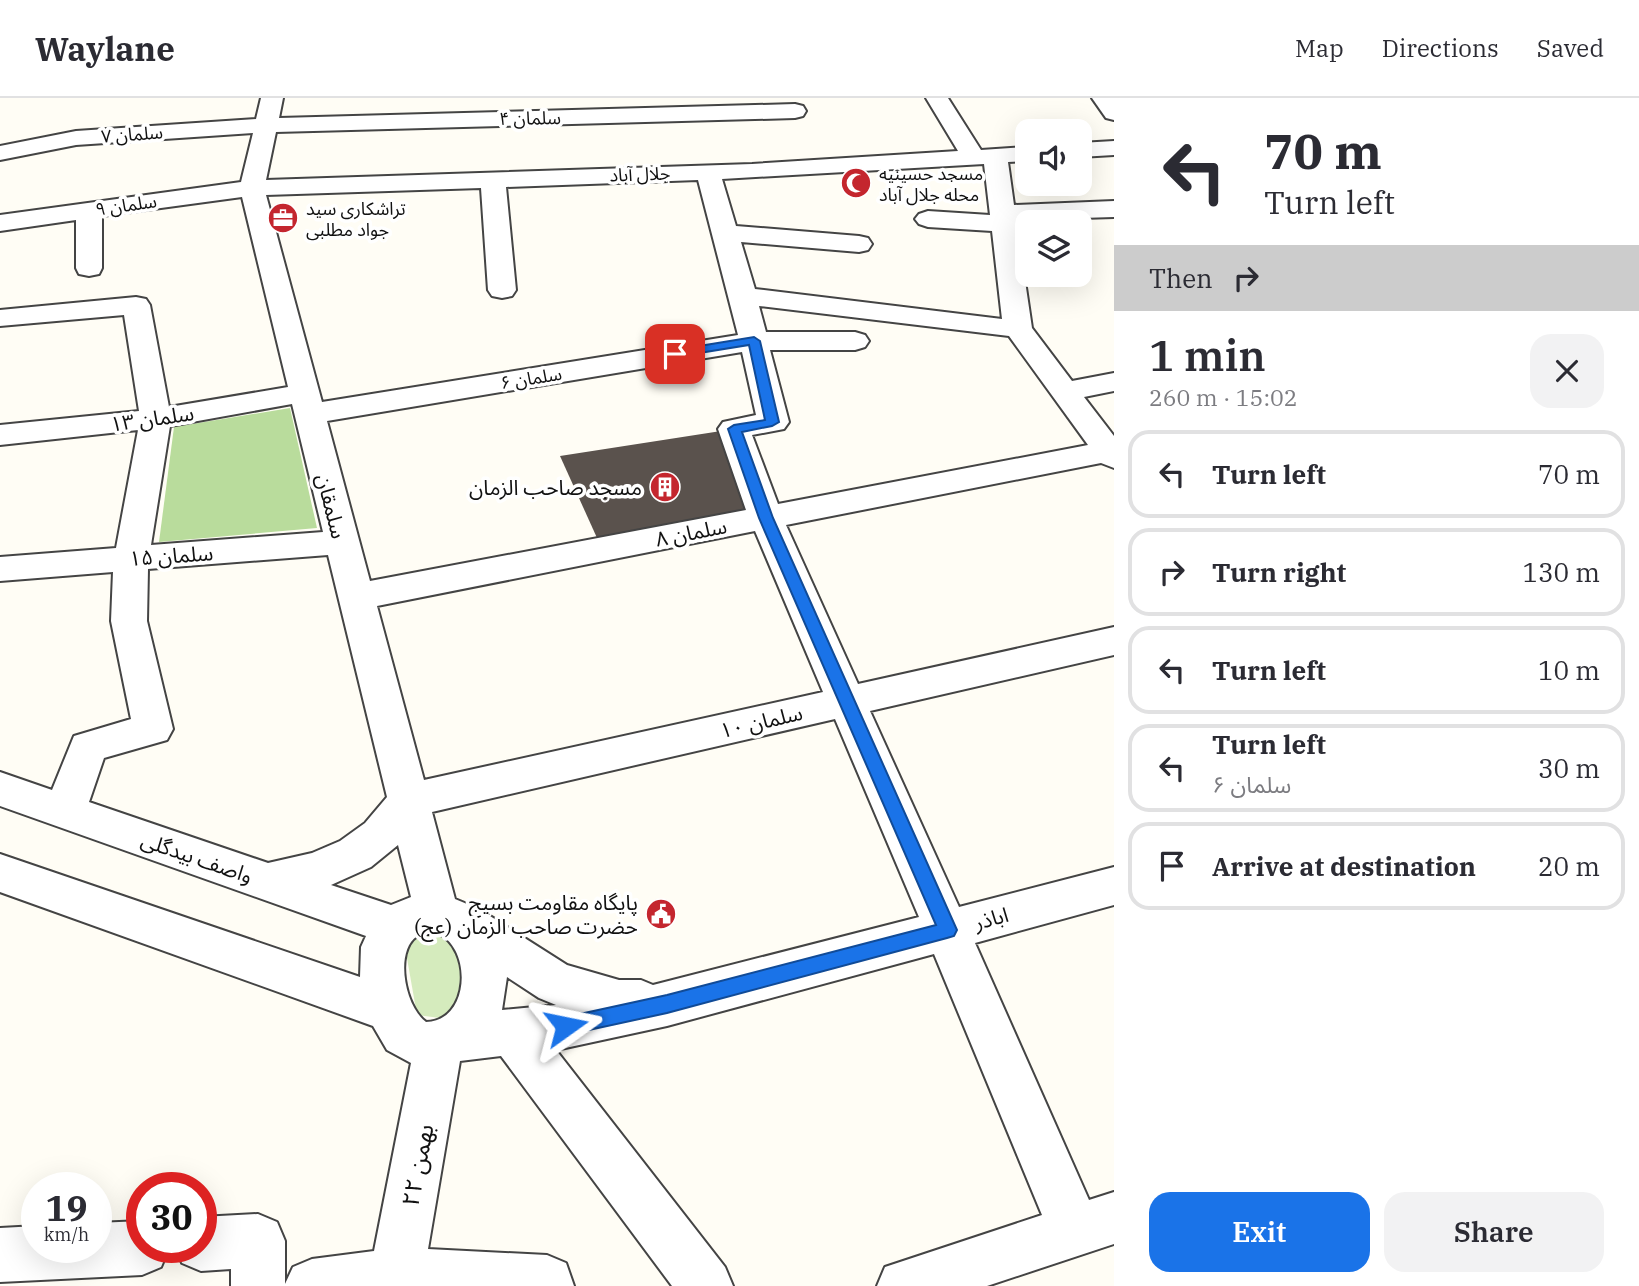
<!DOCTYPE html>
<html lang="en">
<head>
<meta charset="utf-8">
<style>
	:root { --surface:#fff; --page:#f2f2f3; --text:#2b2b33; --muted:#7c7c81; --line:#e1e1e2; --accent:#1a73e8 }
	body { margin:0; font-family:"IBM Plex Serif","Noto Sans Arabic",serif; background:var(--page); color:var(--text); height:100vh; display:flex; flex-direction:column; font-size:26px; white-space:nowrap }
	* { box-sizing:border-box; margin:0 }
	p { font-size:23px; color:var(--muted) }
	.icon { flex:none; width:38px; height:38px; fill:none; stroke:currentColor; stroke-width:2; stroke-linecap:round; stroke-linejoin:round }
	.map { position:relative; flex:1; overflow:hidden }
	.details { display:flex; flex-direction:column; background:var(--surface); width:525px }
	.details>* { flex:none }
	.top-card { background:#fff; color:var(--text); overflow:hidden }
	.fabs { position:absolute; left:1015px; top:21px; display:grid; gap:14px }
	.fabs a { display:grid; place-items:center; width:77px; height:77px; border-radius:14px; background:var(--surface); box-shadow:0 7px 28px #0002; font-size:35px }
	.speed { position:absolute; left:21px; top:1074px; display:flex; gap:14px; font-size:35px; font-weight:700; text-align:center }
	.speed>* { display:grid; place-content:center; width:91px; height:91px; border-radius:50%; background:var(--surface); box-shadow:0 7px 28px #0002; line-height:1 }
	.speed small { font-size:18px; font-weight:400 }
	.speed .limit { border:10px solid #d22; background:#fff; color:#111 }
	.pin { position:absolute; display:grid; place-items:center; width:60px; height:60px; color:#fff; margin:-30px; border-radius:14px; box-shadow:0 4px 10px #0006 }
	.me { position:absolute; width:77px; margin:-38px; rotate:78deg; stroke-linejoin:round; filter:drop-shadow(0 0 5px #0008) }
	.turn { display:flex; align-items:center; gap:24px; height:147px; padding:0 35px; font-size:32px }
	.turn .icon { width:91px; height:91px; stroke-width:2.5 }
	.turn b { display:block; font-size:49px; line-height:60px }
	.then { display:flex; align-items:center; height:66px; padding:0 35px; background:#0003; gap:14px; font-size:26px }
	.round { display:grid; place-items:center; flex:none; width:74px; height:74px; border-radius:21px; background:var(--page) }
	.head { display:flex; align-items:center; justify-content:space-between; height:119px; padding:0 35px }
	h1 { font-size:42px; font-weight:600; line-height:52px }
	.button { display:flex; gap:14px; margin-top:auto; padding:14px 35px }
	.button a { flex:1; height:80px; border-radius:21px; background:var(--accent); color:#fff; font-size:28px; font-weight:600; line-height:80px; text-align:center }
	.button a+a { background:var(--page); color:var(--text) }
	ul { padding:0; list-style:none }
	li { display:flex; align-items:center; gap:21px; height:88px; margin:0 14px 10px; padding:0 21px; border:4px solid var(--line); border-radius:21px }
	li div { flex:1 }
	li b { display:block; font-size:26px }
	li em { font-style:normal }
	header { display:flex; align-items:center; gap:42px; box-sizing:border-box; height:98px; padding:0 35px; background:var(--surface); border-bottom:2px solid var(--line) }
	header strong { font-size:33px }
	nav { display:flex; gap:38px; margin-inline-start:auto; font-size:24px }
	main { display:flex; flex:1; min-height:0 }
	.map>svg:first-child { display:block }
	.green { fill:#d5ebbd }
	.forest { fill:#b9dc9c }
	.building { fill:#5a524d }
	.lines { fill:none; stroke-linecap:round; stroke-linejoin:round }
	.minor-casing { stroke:#444; stroke-width:4 }
	.minor { fill:#fff; fill-rule:evenodd }
	.route { fill:#1a73e8; stroke:#114b97; stroke-width:2 }
	.labels { text-anchor:middle; dominant-baseline:central; stroke-width:7; stroke-linejoin:round; paint-order:stroke }
	.far-street-label { font-size:18px; fill:#111; stroke:#fff }
	.far-poi-label { font-size:18px; fill:#111; stroke:#fff; text-anchor:start }
	.street-label { font-size:21px; fill:#111; stroke:#fff }
	.poi-label { font-size:21px; fill:#111; stroke:#fff; text-anchor:end }
	.near-street-label { font-size:24px; fill:#111; stroke:#fff }
</style>
</head>
<body>
<header>
<strong>Waylane</strong>
<nav><a>Map</a><a>Directions</a><a>Saved</a></nav>
</header>
<main>
<div class="map">
<svg width="1114" height="1188" viewBox="0 0 1114 1188">
	<rect width="100%" height="100%" fill="#fffdf5"/>
	<polygon class="green" points="432,830 458,852 468,887 461,916 440,920 417,917 405,849"/>
	<polygon class="forest" points="290,310 317,430 159,444 174,329"/>
	<polygon class="building" points="734,331 766,420 602,451 560,358"/>
	<g class="lines">
		<g class="minor-casing">
			<g id="minor">
				<path d="M 261,0 L 283,0 L 279,20 L 795,6 L 803,8 L 806,13 L 803,18 L 795,20 L 276,34 L 266,82 L 752,66 L 958,53 L 926,0 L 948,0 L 981,52 L 1027,49 L 1027,63 L 1008,64 L 1014,107 L 1114,103 L 1114,119 L 1016,122 L 1032,230 L 1072,283 L 1114,275 L 1114,293 L 1084,299 L 1114,338 L 1114,370 L 1101,365 L 786,427 L 858,586 L 1114,529 L 1114,557 L 870,613 L 959,809 L 1114,769 L 1114,807 L 975,845 L 1089,1102 L 1114,1094 L 1114,1146 L 987,1188 L 877,1188 L 885,1169 L 1042,1117 L 934,856 L 667,928 L 556,952 L 725,1169 L 733,1188 L 672,1188 L 501,958 L 460,963 L 428,1151 L 547,1157 L 566,1165 L 574,1188 L 231,1188 L 231,1171 L 201,1173 L 182,1165 L 176,1150 L 201,1150 L 201,1119 L 258,1116 L 277,1124 L 285,1143 L 285,1186 L 293,1169 L 312,1161 L 374,1153 L 411,965 L 387,952 L 373,928 L 0,794 L 0,756 L 360,879 L 361,849 L 366,838 L 0,708 L 0,674 L 52,692 L 74,638 L 131,621 L 111,523 L 113,474 L 0,483 L 0,459 L 116,450 L 138,332 L 0,347 L 0,327 L 139,313 L 124,217 L 0,228 L 0,212 L 136,199 L 146,201 L 150,207 L 169,309 L 288,289 L 242,99 L 102,118 L 102,170 L 99,176 L 89,178 L 79,176 L 76,170 L 76,122 L 0,133 L 0,117 L 241,84 L 253,35 L 76,47 L 0,62 L 0,48 L 76,33 L 256,21 ZM 984,66 L 990,117 L 928,113 L 919,116 L 915,121 L 919,126 L 928,129 L 992,133 L 1002,221 L 755,191 L 741,144 L 859,154 L 868,152 L 872,146 L 868,140 L 859,138 L 736,128 L 722,81 ZM 698,82 L 738,237 L 322,304 L 266,97 L 481,90 L 488,192 L 492,198 L 502,200 L 512,198 L 516,192 L 506,89 ZM 759,208 L 1009,238 L 1088,347 L 778,406 L 752,337 L 784,331 L 789,324 L 770,252 L 855,252 L 865,249 L 869,243 L 865,237 L 855,234 L 766,234 ZM 742,254 L 756,317 L 723,324 L 718,331 L 746,412 L 370,483 L 327,323 ZM 292,306 L 323,434 L 151,447 L 170,328 ZM 755,433 L 823,594 L 424,682 L 377,508 ZM 328,457 L 387,699 L 365,725 L 340,743 L 312,755 L 268,765 L 89,704 L 104,660 L 167,642 L 173,631 L 147,523 L 148,471 ZM 835,621 L 919,819 L 653,887 L 641,882 L 619,882 L 567,867 L 479,811 L 455,801 L 432,714 ZM 398,747 L 411,799 L 391,807 L 331,787 L 371,769 ZM 437,835 C 473,850 470,923 426,924 C 405,909 394,854 417,838 ZM 507,879 L 539,900 L 556,907 L 502,912 Z"/>
				<polygon points="1092,0 1114,0 1114,22 1106,20"/>
				<polygon points="1114,43 1114,57 1080,59 1080,45"/>
				<polygon points="142,1123 142,1150 169,1150 161,1169 142,1177 0,1184 0,1130 37,1128 37,1150 96,1150 96,1125"/>
			</g>
		</g>
		<use href="#minor" class="minor"/>
	</g>
	<polygon class="route" points="754,239 760,243 779,324 772,328 742,334 773,420 957,832 954,838 947,840 667,915 566,937 559,935 556,928 559,921 566,919 667,897 936,827 759,420 728,331 734,327 765,322 749,247 675,259 669,256 675,252"/>
	<defs>
		<g id="mosque-disc" transform="scale(1.575)"><circle r="9.5" fill="#c4262e" stroke="#fff"/><path d="M3.5-4.9A6 6 0 1 0 3.5 4.9A5 5 0 1 1 3.5-4.9Z" fill="#fff"/></g>
		<g id="office-disc" transform="scale(1.575)"><circle r="9.5" fill="#c4262e" stroke="#fff"/><path d="M-6-3h4V-5.5h4V-3h4V5H-6ZM-1-4.5V-3h2v-1.5ZM-6 0V1H6V0Z" fill="#fff"/></g>
		<g id="building-disc" transform="scale(1.575)"><circle r="9.5" fill="#c4262e" stroke="#fff"/><path d="M-4-6H4V6H1V3H-1V6H-4ZM-2.5-4.3h1.7v1.8h-1.7ZM.8-4.3h1.7v1.8H.8ZM-2.5-1h1.7V.8h-1.7ZM.8-1h1.7V.8H.8Z" fill="#fff"/></g>
		<g id="civic-disc" transform="scale(1.575)"><circle r="9.5" fill="#c4262e" stroke="#fff"/><path d="M-.6-6.5H3V-4.5H.6V-3L4-1V1h2V6H-6V1h2V-1L-.6-3ZM-1.2 2.5V6h2.4V2.5Z" fill="#fff"/></g>
	</defs>
	<g fill-rule="evenodd">
		<use href="#mosque-disc" x="856" y="85"/>
		<use href="#office-disc" x="283" y="120"/>
		<use href="#building-disc" x="665" y="389"/>
		<use href="#civic-disc" x="661" y="816"/>
	</g>
	<g class="labels">
		<g class="far-street-label">
			<text transform="translate(530 20) rotate(-1)">سلمان ۴</text>
			<text transform="translate(132 36) rotate(-4)">سلمان ۷</text>
			<text transform="translate(640 76) rotate(-2)">جلال آباد</text>
			<text transform="translate(126 107) rotate(-8)">سلمان ۹</text>
			<text transform="translate(531 280) rotate(-9)">سلمان ۶</text>
		</g>
		<g class="far-poi-label">
			<text x="879" y="75">مسجد حسینیه<tspan x="879" dy="21">محله جلال آباد</tspan></text>
			<text x="306" y="110">تراشکاری سید<tspan x="306" dy="21">جواد مطلبی</tspan></text>
		</g>
		<g class="street-label">
			<text transform="translate(152 320) rotate(-8)">سلمان ۱۳</text>
			<text transform="translate(332 408) rotate(76)">سلمقان</text>
			<text transform="translate(691 434) rotate(-11)">سلمان ۸</text>
			<text transform="translate(171 457) rotate(-4)">سلمان ۱۵</text>
			<text transform="translate(761 623) rotate(-13)">سلمان ۱۰</text>
			<text transform="translate(197 759) rotate(19)">واصف بیدگلی</text>
			<text transform="translate(991 820) rotate(-15)">اباذر</text>
		</g>
		<g class="poi-label">
			<text x="642" y="389">مسجد صاحب الزمان</text>
			<text x="638" y="804">پایگاه مقاومت بسیج<tspan x="638" dy="24">حضرت صاحب الزمان (عج)</tspan></text>
		</g>
		<g class="near-street-label">
			<text transform="translate(417 1067) rotate(-79)">۲۲ بهمن</text>
		</g>
	</g>
</svg>
<div class="fabs">
<a><svg class="icon" aria-label="sound" viewBox="0 0 24 24"><path d="M4 9h4l5-4v14l-5-4H4zM17 9q2 3 0 6"/></svg></a>
<a><svg class="icon" aria-label="layers" viewBox="0 0 24 24"><path d="M12 4l9 5-9 5-9-5zM3 14l9 5 9-5"/></svg></a>
</div>
<div class="speed"><div>19<small>km/h</small></div><div class="limit">30</div></div>
<div class="pin" style="left:675px;top:256px;background:#d93025"><svg class="icon" aria-label="arrive" viewBox="0 0 24 24"><path d="M6 21V4h12l-3 4 3 4H6"/></svg></div>
<svg class="me" style="left:566px;top:928px" viewBox="-20 -20 40 40"><path d="M0-17L14 15 0 8-14 15z" fill="#1a73e8" stroke="#fff" stroke-width="4"/></svg>
</div>
<section class="details">
<div class="top-card">
<div class="turn"><svg class="icon" aria-label="left" viewBox="0 0 24 24"><path d="M17 20v-9H6M10 6l-5 5 5 5"/></svg><div><b>70 m</b>Turn left</div></div>
<div class="then">Then<svg class="icon" aria-label="right" viewBox="0 0 24 24"><path d="M7 20v-9h11M14 6l5 5-5 5"/></svg></div>
</div>
<div class="head"><div><h1>1 min</h1><p>260 m · 15:02</p></div><a class="round"><svg class="icon" aria-label="close" viewBox="0 0 24 24"><path d="M6 6l12 12M18 6L6 18"/></svg></a></div>
<ul>
<li><svg class="icon" aria-label="left" viewBox="0 0 24 24"><path d="M17 20v-9H6M10 6l-5 5 5 5"/></svg><div><b>Turn left</b></div><em>70 m</em></li>
<li><svg class="icon" aria-label="right" viewBox="0 0 24 24"><path d="M7 20v-9h11M14 6l5 5-5 5"/></svg><div><b>Turn right</b></div><em>130 m</em></li>
<li><svg class="icon" aria-label="left" viewBox="0 0 24 24"><path d="M17 20v-9H6M10 6l-5 5 5 5"/></svg><div><b>Turn left</b></div><em>10 m</em></li>
<li><svg class="icon" aria-label="left" viewBox="0 0 24 24"><path d="M17 20v-9H6M10 6l-5 5 5 5"/></svg><div><b>Turn left</b><p>سلمان ۶</p></div><em>30 m</em></li>
<li><svg class="icon" aria-label="arrive" viewBox="0 0 24 24"><path d="M6 21V4h12l-3 4 3 4H6"/></svg><div><b>Arrive at destination</b></div><em>20 m</em></li>
</ul>
<div class="button"><a>Exit</a><a>Share</a></div>
</section>
</main>
</body>
</html>
